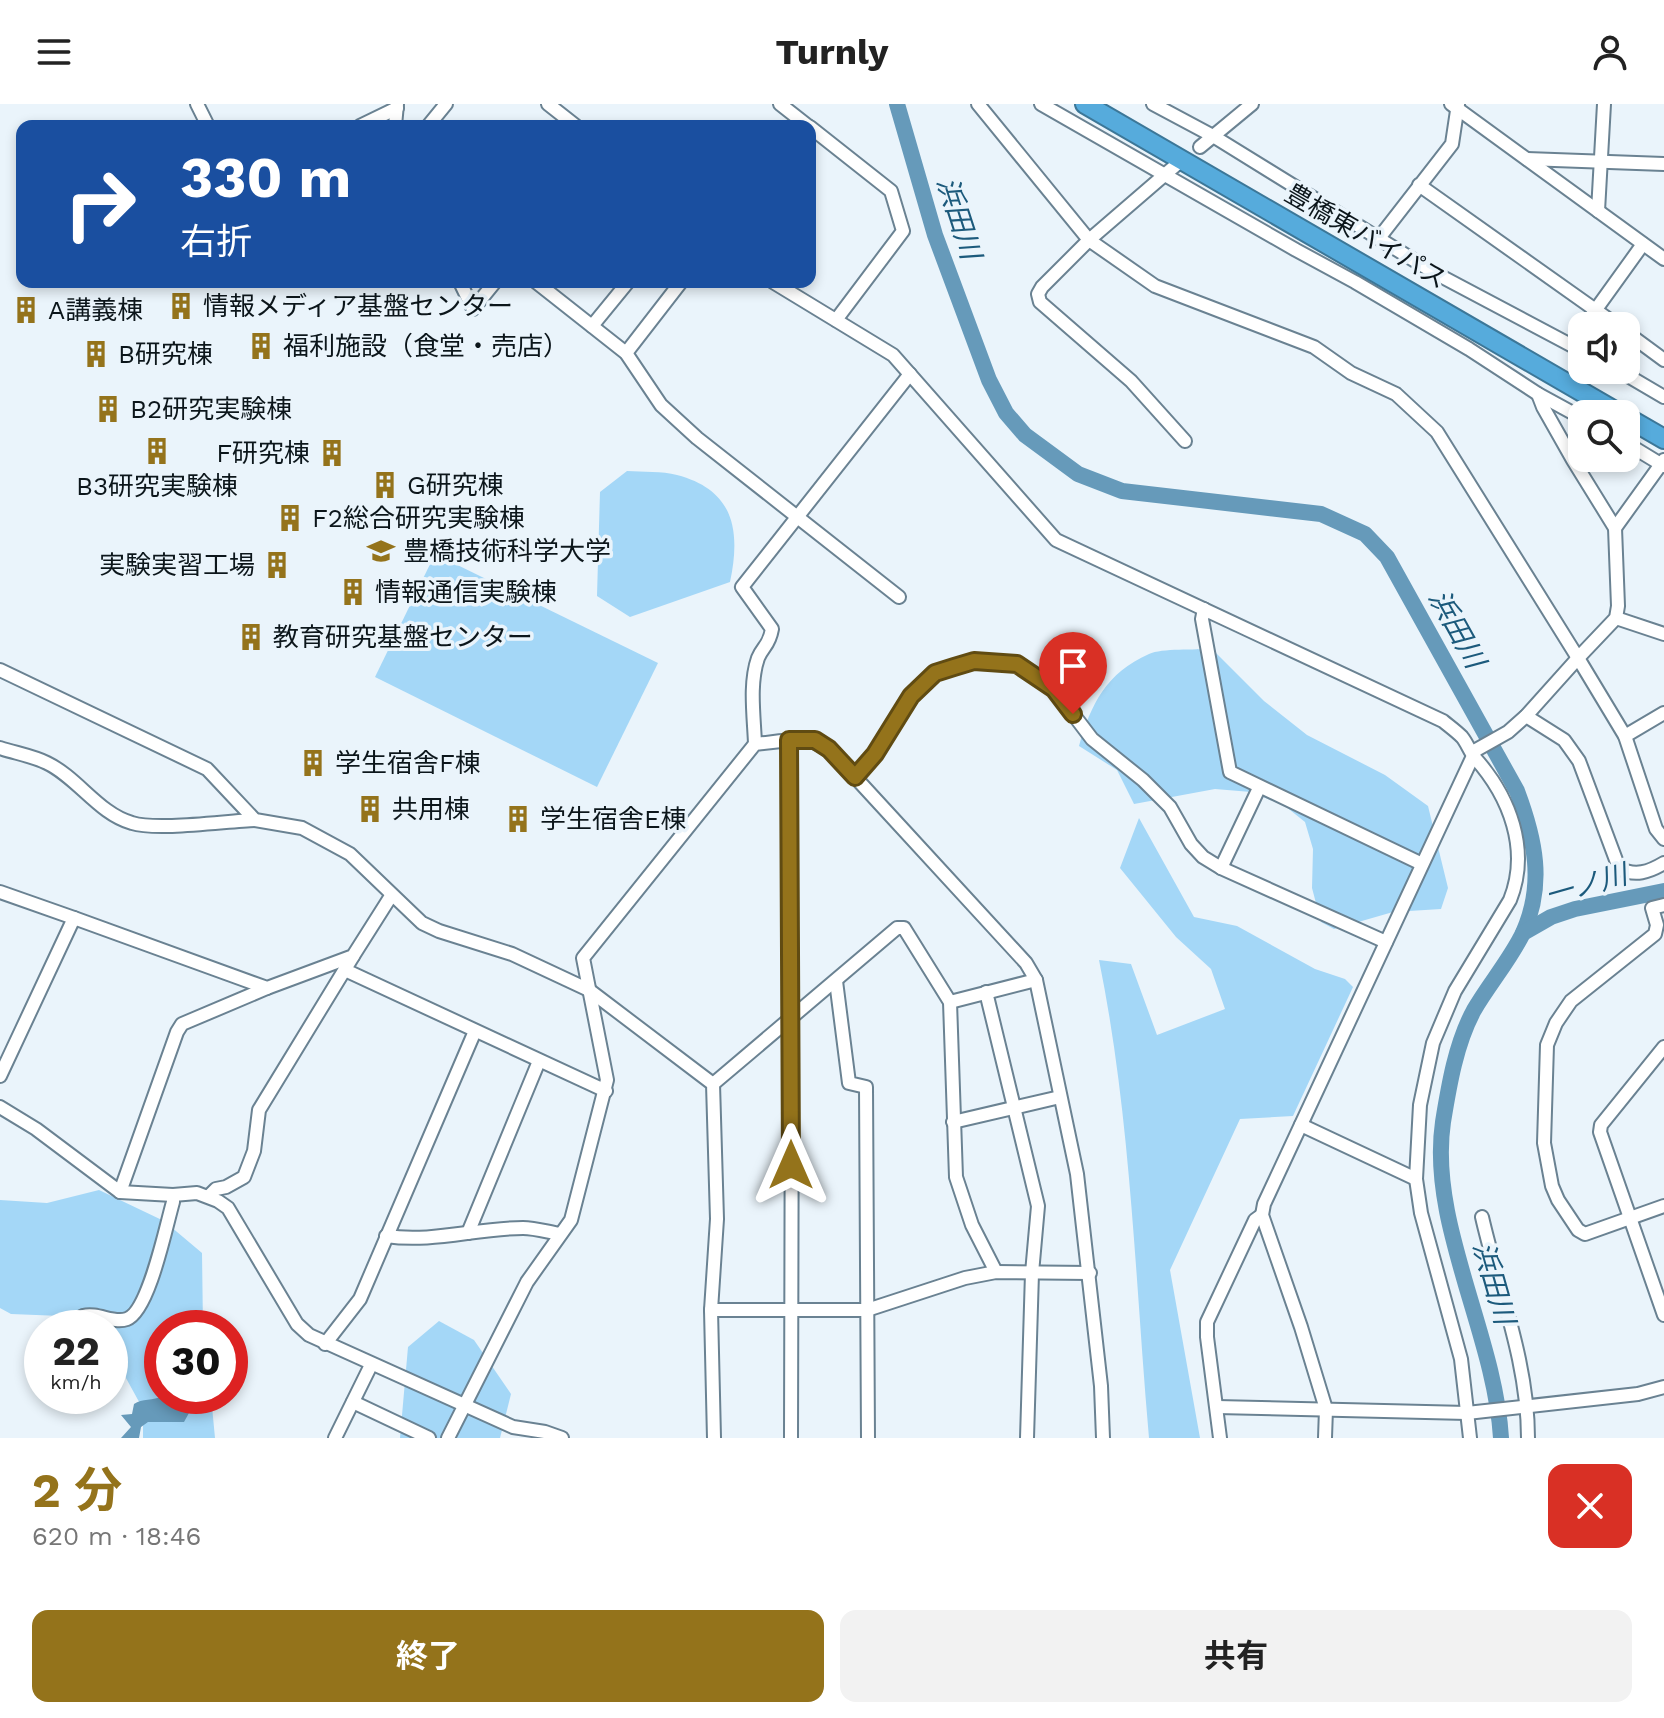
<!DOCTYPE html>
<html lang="ja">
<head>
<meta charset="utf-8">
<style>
	:root { --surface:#fff; --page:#f2f2f2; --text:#222; --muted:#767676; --accent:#94731b }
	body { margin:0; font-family:"Work Sans","Noto Sans JP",sans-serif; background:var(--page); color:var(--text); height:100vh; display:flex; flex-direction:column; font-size:30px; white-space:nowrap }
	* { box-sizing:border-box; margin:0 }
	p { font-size:26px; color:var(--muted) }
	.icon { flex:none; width:44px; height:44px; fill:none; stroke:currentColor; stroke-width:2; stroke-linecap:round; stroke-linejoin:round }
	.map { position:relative; height:1334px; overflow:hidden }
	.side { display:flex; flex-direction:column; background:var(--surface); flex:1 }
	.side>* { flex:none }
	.top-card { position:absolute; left:16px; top:16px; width:800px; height:168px; border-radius:16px; box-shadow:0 4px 12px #0003; background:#1a4fa0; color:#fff; overflow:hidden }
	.buttons { position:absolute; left:1568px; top:208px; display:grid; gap:16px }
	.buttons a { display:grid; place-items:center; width:72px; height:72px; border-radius:16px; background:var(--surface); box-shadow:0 4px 12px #0003; font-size:40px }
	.speed { position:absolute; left:24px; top:1206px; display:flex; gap:16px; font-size:40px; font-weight:700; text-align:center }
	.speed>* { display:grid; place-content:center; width:104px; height:104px; border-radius:50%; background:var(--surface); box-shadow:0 4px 12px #0003; line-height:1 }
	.speed small { font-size:20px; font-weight:400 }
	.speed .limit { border:12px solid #d22; background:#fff; color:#111 }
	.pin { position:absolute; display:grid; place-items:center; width:68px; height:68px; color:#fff; margin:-82px -34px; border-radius:50% 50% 50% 0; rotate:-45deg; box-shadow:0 0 8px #0007 }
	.pin .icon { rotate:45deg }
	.me { position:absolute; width:88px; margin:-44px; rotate:0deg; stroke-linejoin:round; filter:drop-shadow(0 0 6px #0008) }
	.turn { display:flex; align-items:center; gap:28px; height:168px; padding:0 32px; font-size:36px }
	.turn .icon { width:104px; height:104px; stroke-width:2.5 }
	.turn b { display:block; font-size:56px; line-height:68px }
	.round { display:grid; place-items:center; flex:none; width:84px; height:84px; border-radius:16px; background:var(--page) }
	.summary { display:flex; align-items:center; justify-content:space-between; height:136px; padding:0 32px }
	h1 { font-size:48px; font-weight:700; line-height:60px; color:var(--accent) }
	.primary-button { display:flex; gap:16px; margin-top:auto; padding:16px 32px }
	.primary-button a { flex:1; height:92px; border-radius:16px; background:var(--accent); color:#fff; font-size:32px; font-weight:700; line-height:92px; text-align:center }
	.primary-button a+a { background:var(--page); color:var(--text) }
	header { display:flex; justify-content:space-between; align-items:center; height:104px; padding:0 32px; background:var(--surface); font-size:36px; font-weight:700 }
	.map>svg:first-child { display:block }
	.green { fill:#a4d7f7 }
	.water { fill:#669aba }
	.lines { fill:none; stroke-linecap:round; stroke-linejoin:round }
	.river { stroke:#669aba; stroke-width:16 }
	.minor-casing { stroke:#6a8292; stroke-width:16 }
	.highway-casing { stroke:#3c7798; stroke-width:22 }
	.minor { stroke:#fff; stroke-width:12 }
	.highway { stroke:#56abdc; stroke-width:18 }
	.route-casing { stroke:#604b12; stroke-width:20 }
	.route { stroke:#94731b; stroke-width:14 }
	.labels { text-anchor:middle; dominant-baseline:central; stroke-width:7; stroke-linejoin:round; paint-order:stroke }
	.street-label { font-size:26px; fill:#0c161b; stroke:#eaf4fb }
	.poi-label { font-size:26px; fill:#0c161b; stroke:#eaf4fb; text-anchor:start }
	.water-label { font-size:28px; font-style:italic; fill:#1c5a7c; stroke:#eaf4fb }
</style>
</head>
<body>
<header><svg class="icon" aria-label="menu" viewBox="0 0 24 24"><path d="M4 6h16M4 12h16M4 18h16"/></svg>Turnly<svg class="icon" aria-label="person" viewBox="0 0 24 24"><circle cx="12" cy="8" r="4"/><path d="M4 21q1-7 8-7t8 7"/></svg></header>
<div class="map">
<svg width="1664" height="1334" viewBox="0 0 1664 1334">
	<rect width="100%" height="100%" fill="#eaf4fb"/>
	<g class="green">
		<path d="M 627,367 C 643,368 662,367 677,371 C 734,386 741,426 730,478 L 630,513 L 597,492 L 600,388 Z"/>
		<polygon points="435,450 658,559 597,683 375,573"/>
		<path d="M 1212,545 L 1264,597 L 1307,631 L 1385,671 L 1428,702 L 1448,784 L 1441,805 L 1393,808 L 1334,825 L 1321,818 L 1312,784 L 1313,745 L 1305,718 L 1285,702 L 1251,688 L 1215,685 L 1134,700 L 1117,666 L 1079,642 C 1091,600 1106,569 1149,550 C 1162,544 1195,546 1212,545 Z"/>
		<path d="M 1139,714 L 1194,813 L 1237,822 L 1315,865 L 1345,875 L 1353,883 L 1293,1012 L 1240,1015 L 1170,1166 L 1200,1334 L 1149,1334 C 1135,1175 1131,1013 1099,856 L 1131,860 L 1157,931 L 1225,905 L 1211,865 L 1176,833 L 1120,764 Z"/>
		<polygon points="99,1086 164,1117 202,1149 203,1224 162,1224 162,1292 211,1292 215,1334 143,1334 143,1305 110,1245 110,1224 79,1224 61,1212 11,1210 0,1204 0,1096 47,1099"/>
		<polygon points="439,1217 474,1236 511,1290 500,1334 400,1334 408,1243"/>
	</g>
	<path class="water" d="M 163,1292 L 194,1292 L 195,1298 L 184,1318 L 148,1318 L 141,1323 L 139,1334 L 121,1334 L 131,1323 L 121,1311 L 132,1310 L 134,1300 C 142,1294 153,1297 163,1292 Z"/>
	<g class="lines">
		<g class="river">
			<path d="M 897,0 L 935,131 L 989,276 L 1006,309 L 1025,331 L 1078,370 L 1122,387 L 1321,410 L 1365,430 L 1387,453 L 1517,687 C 1535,735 1545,780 1523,829 C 1510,856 1489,880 1474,906 C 1456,939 1449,981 1443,1018 C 1428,1119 1495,1230 1501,1334"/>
			<polyline points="1523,829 1551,813 1575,805 1664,787"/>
		</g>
		<g class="minor-casing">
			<g id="minor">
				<polyline points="197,0 208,22"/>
				<polyline points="548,0 576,22"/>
				<polyline points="780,0 808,22"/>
				<polyline points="978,0 1089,136 1155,182 1314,243 1351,269 1396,290 1437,328 1578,554 1616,514 1618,502 1615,424 1573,356 1543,303 1538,290"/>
				<polyline points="1041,0 1296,146 1355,178 1469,245 1538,290 1582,314"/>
				<polyline points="1153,0 1213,32 1433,168 1582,247"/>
				<polyline points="1451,0 1664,155"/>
				<polyline points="360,22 397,4"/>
				<polyline points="395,22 397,0"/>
				<polyline points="428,22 446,0"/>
				<polyline points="810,23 891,87 903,127 836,216"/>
				<polyline points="1200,43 1252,0"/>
				<polyline points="1527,55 1664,60"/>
				<polyline points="1176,61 1089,136 1042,183 1038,190 1040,198 1131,277 1185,337"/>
				<polyline points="1419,81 1618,222"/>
				<polyline points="1598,107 1604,0"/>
				<polyline points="1379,134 1452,40 1458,0"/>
				<polyline points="460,178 473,205 495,178"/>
				<polyline points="536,178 626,249 661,301 697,334 899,493"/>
				<path d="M 773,178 L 893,251 L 1056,436 L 1443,617 C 1449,622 1456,627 1462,633 C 1467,639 1470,648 1475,654 C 1510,693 1530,746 1510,796 L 1455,887 L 1433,939 L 1420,1001 L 1416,1075 L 1421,1109 L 1461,1255 L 1470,1334"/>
				<polyline points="592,222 628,178"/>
				<polyline points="1584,222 1643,140"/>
				<polyline points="1626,228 1664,256"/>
				<polyline points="626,249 681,178"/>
				<polyline points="1618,266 1664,293"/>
				<polyline points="1626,339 1664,362"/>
				<polyline points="1615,424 1664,356"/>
				<polyline points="1204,505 1202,515 1230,668 1422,760"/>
				<polyline points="1616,514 1664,530"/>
				<polyline points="0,566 207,665 255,716 302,724 350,750 422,819 439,827 512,850 589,886 713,980 717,1115 711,1206 714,1334"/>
				<path d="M 1526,612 L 1564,636 L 1579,657 L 1619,764 C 1635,773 1649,768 1664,759"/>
				<polyline points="1625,632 1664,609"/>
				<polyline points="789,636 792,914 791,1334"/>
				<path d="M 755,640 C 754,612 749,580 758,554 C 763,542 769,542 772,525 L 742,483 L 910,270"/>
				<path d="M 0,644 C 15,649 33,652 47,659 C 78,674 99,710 132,719 C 157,727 226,717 255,716"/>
				<polyline points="855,673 1026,859 1036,876 1077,1070 1101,1282 1103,1334"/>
				<polyline points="1221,764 1259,684"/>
				<polyline points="0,788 74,814"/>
				<polyline points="1664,801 1652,804 1657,821 1655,830 1571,897 1556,919 1547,941 1544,1039 1552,1082 1558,1096 1578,1126 1585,1130 1664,1102"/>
				<polyline points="345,866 606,987"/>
				<polyline points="836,877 849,979 866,983 868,1334"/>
				<polyline points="986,888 1038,1102 1032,1169 1027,1334"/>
				<polyline points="950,898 1036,876"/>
				<polyline points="1664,943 1601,1021 1600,1028 1664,1211"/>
				<polyline points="0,972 74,814 267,884 353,852 391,792"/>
				<polyline points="713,980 897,824 904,824 950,898 956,1073 972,1121 996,1168"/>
				<polyline points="0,1003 36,1025 120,1088 173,1091 197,1089 218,1097 228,1104 297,1220 309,1231 513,1323 545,1328 562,1334"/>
				<polyline points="953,1018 1060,993"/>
				<polyline points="1301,1021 1416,1075"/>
				<polyline points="120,1088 177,928 182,920 267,884"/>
				<polyline points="209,1092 216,1085 226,1083 244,1073 254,1047 259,1006 353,852"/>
				<path d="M 1482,1113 C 1499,1187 1528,1258 1528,1334"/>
				<polyline points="468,1129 539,957"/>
				<path d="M 386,1132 C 433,1139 476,1124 523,1124 C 535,1124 548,1128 560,1130"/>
				<polyline points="711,1206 867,1206 965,1174 996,1168 1090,1169"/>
				<path d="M 77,1224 L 83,1212 C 98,1208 113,1220 127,1215 C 149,1207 166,1122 173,1098 L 173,1091"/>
				<polyline points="325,1240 360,1195 475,927"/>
				<polyline points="353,1298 429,1334"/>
				<polyline points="1217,1303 1467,1309 1638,1290 1664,1283"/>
				<polyline points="335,1334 371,1261"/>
				<path d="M 448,1334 L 527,1178 L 571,1116 L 607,976 L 583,854 L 755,640 C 814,634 814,629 855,673 L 875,650 L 911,592 L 935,569 L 974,557 L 1017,560 L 1054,585 L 1092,635 L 1143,676 L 1170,703 L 1191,740 L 1203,753 L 1221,764 L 1386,838"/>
				<polyline points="1220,1334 1207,1233 1207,1218 1255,1116 1262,1111"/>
				<polyline points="1325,1334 1326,1305 1301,1223 1262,1111 1264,1100 1473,652 1476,646 1508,628 1526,612 1578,554 1625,632 1656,725 1664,735"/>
			</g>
		</g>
		<g class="highway-casing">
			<g id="highway">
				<polyline points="1085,0 1620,310"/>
				<polyline points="1626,313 1664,335"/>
			</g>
		</g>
		<use href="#minor" class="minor"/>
		<use href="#highway" class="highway"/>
	</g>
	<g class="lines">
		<g class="route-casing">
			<polyline id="route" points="791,1061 789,636 815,636 829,645 855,673 875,650 911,592 935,569 954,563 974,557 1017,560 1054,585 1073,610"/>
		</g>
		<use href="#route" class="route"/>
	</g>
	<defs>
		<g id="building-bare" transform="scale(2.16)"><path d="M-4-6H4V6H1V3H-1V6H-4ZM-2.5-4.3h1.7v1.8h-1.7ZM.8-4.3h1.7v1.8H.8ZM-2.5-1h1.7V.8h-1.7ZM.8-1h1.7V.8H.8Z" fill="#94731b" stroke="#eaf4fb" stroke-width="2.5" paint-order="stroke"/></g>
		<g id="university-bare" transform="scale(2.16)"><path d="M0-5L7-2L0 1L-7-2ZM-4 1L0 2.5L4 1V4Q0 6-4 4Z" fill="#94731b" stroke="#eaf4fb" stroke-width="2.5" paint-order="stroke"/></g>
	</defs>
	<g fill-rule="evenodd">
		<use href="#building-bare" x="181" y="202"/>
		<use href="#building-bare" x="26" y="206"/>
		<use href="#building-bare" x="261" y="242"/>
		<use href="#building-bare" x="96" y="250"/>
		<use href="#building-bare" x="108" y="305"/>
		<use href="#building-bare" x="157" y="347"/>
		<use href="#building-bare" x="332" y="349"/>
		<use href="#building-bare" x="385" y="381"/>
		<use href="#building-bare" x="290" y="414"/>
		<use href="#university-bare" x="381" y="447"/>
		<use href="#building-bare" x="277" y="461"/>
		<use href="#building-bare" x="353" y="488"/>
		<use href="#building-bare" x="251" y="533"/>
		<use href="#building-bare" x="313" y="659"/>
		<use href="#building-bare" x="370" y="705"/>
		<use href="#building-bare" x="518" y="715"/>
	</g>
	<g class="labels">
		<g class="street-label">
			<text transform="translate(1366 132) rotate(30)">豊橋東バイパス</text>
		</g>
		<g class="poi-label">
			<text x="203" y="202">情報メディア基盤センター</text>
			<text x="48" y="206">A講義棟</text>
			<text x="283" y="242">福利施設（食堂・売店）</text>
			<text x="118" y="250">B研究棟</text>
			<text x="130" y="305">B2研究実験棟</text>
			<text x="310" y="349" text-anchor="end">F研究棟</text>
			<text x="407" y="381">G研究棟</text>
			<text x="157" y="382" text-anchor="middle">B3研究実験棟</text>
			<text x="312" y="414">F2総合研究実験棟</text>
			<text x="403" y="447">豊橋技術科学大学</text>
			<text x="255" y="461" text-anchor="end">実験実習工場</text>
			<text x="375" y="488">情報通信実験棟</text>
			<text x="273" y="533">教育研究基盤センター</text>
			<text x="335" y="659">学生宿舎F棟</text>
			<text x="392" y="705">共用棟</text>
			<text x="540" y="715">学生宿舎E棟</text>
		</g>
		<g class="water-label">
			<text transform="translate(959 114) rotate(72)">浜田川</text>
			<text transform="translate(1457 525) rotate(61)">浜田川</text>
			<text transform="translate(1586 781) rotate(-16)">一ノ川</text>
			<text transform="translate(1494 1179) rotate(74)">浜田川</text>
		</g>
	</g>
</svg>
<div class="buttons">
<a><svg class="icon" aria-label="sound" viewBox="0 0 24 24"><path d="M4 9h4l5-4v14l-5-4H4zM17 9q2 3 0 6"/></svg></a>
<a><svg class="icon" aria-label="search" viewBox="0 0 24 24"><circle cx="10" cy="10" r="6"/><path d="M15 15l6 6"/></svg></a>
</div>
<div class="speed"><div>22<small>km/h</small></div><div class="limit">30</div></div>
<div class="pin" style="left:1073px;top:610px;background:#d93025"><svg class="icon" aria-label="arrive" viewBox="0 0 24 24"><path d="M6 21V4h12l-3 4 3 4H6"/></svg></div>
<svg class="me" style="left:791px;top:1061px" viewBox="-20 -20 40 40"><path d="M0-17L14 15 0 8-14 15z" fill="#94731b" stroke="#fff" stroke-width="4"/></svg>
<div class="top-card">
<div class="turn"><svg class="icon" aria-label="right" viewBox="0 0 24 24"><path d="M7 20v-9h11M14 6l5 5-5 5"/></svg><div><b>330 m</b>右折</div></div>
</div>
</div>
<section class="side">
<div class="summary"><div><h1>2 分</h1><p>620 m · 18:46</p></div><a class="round" style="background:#d93025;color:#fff"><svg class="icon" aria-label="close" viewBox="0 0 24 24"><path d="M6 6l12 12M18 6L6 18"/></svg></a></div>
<div class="primary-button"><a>終了</a><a>共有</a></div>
</section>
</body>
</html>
